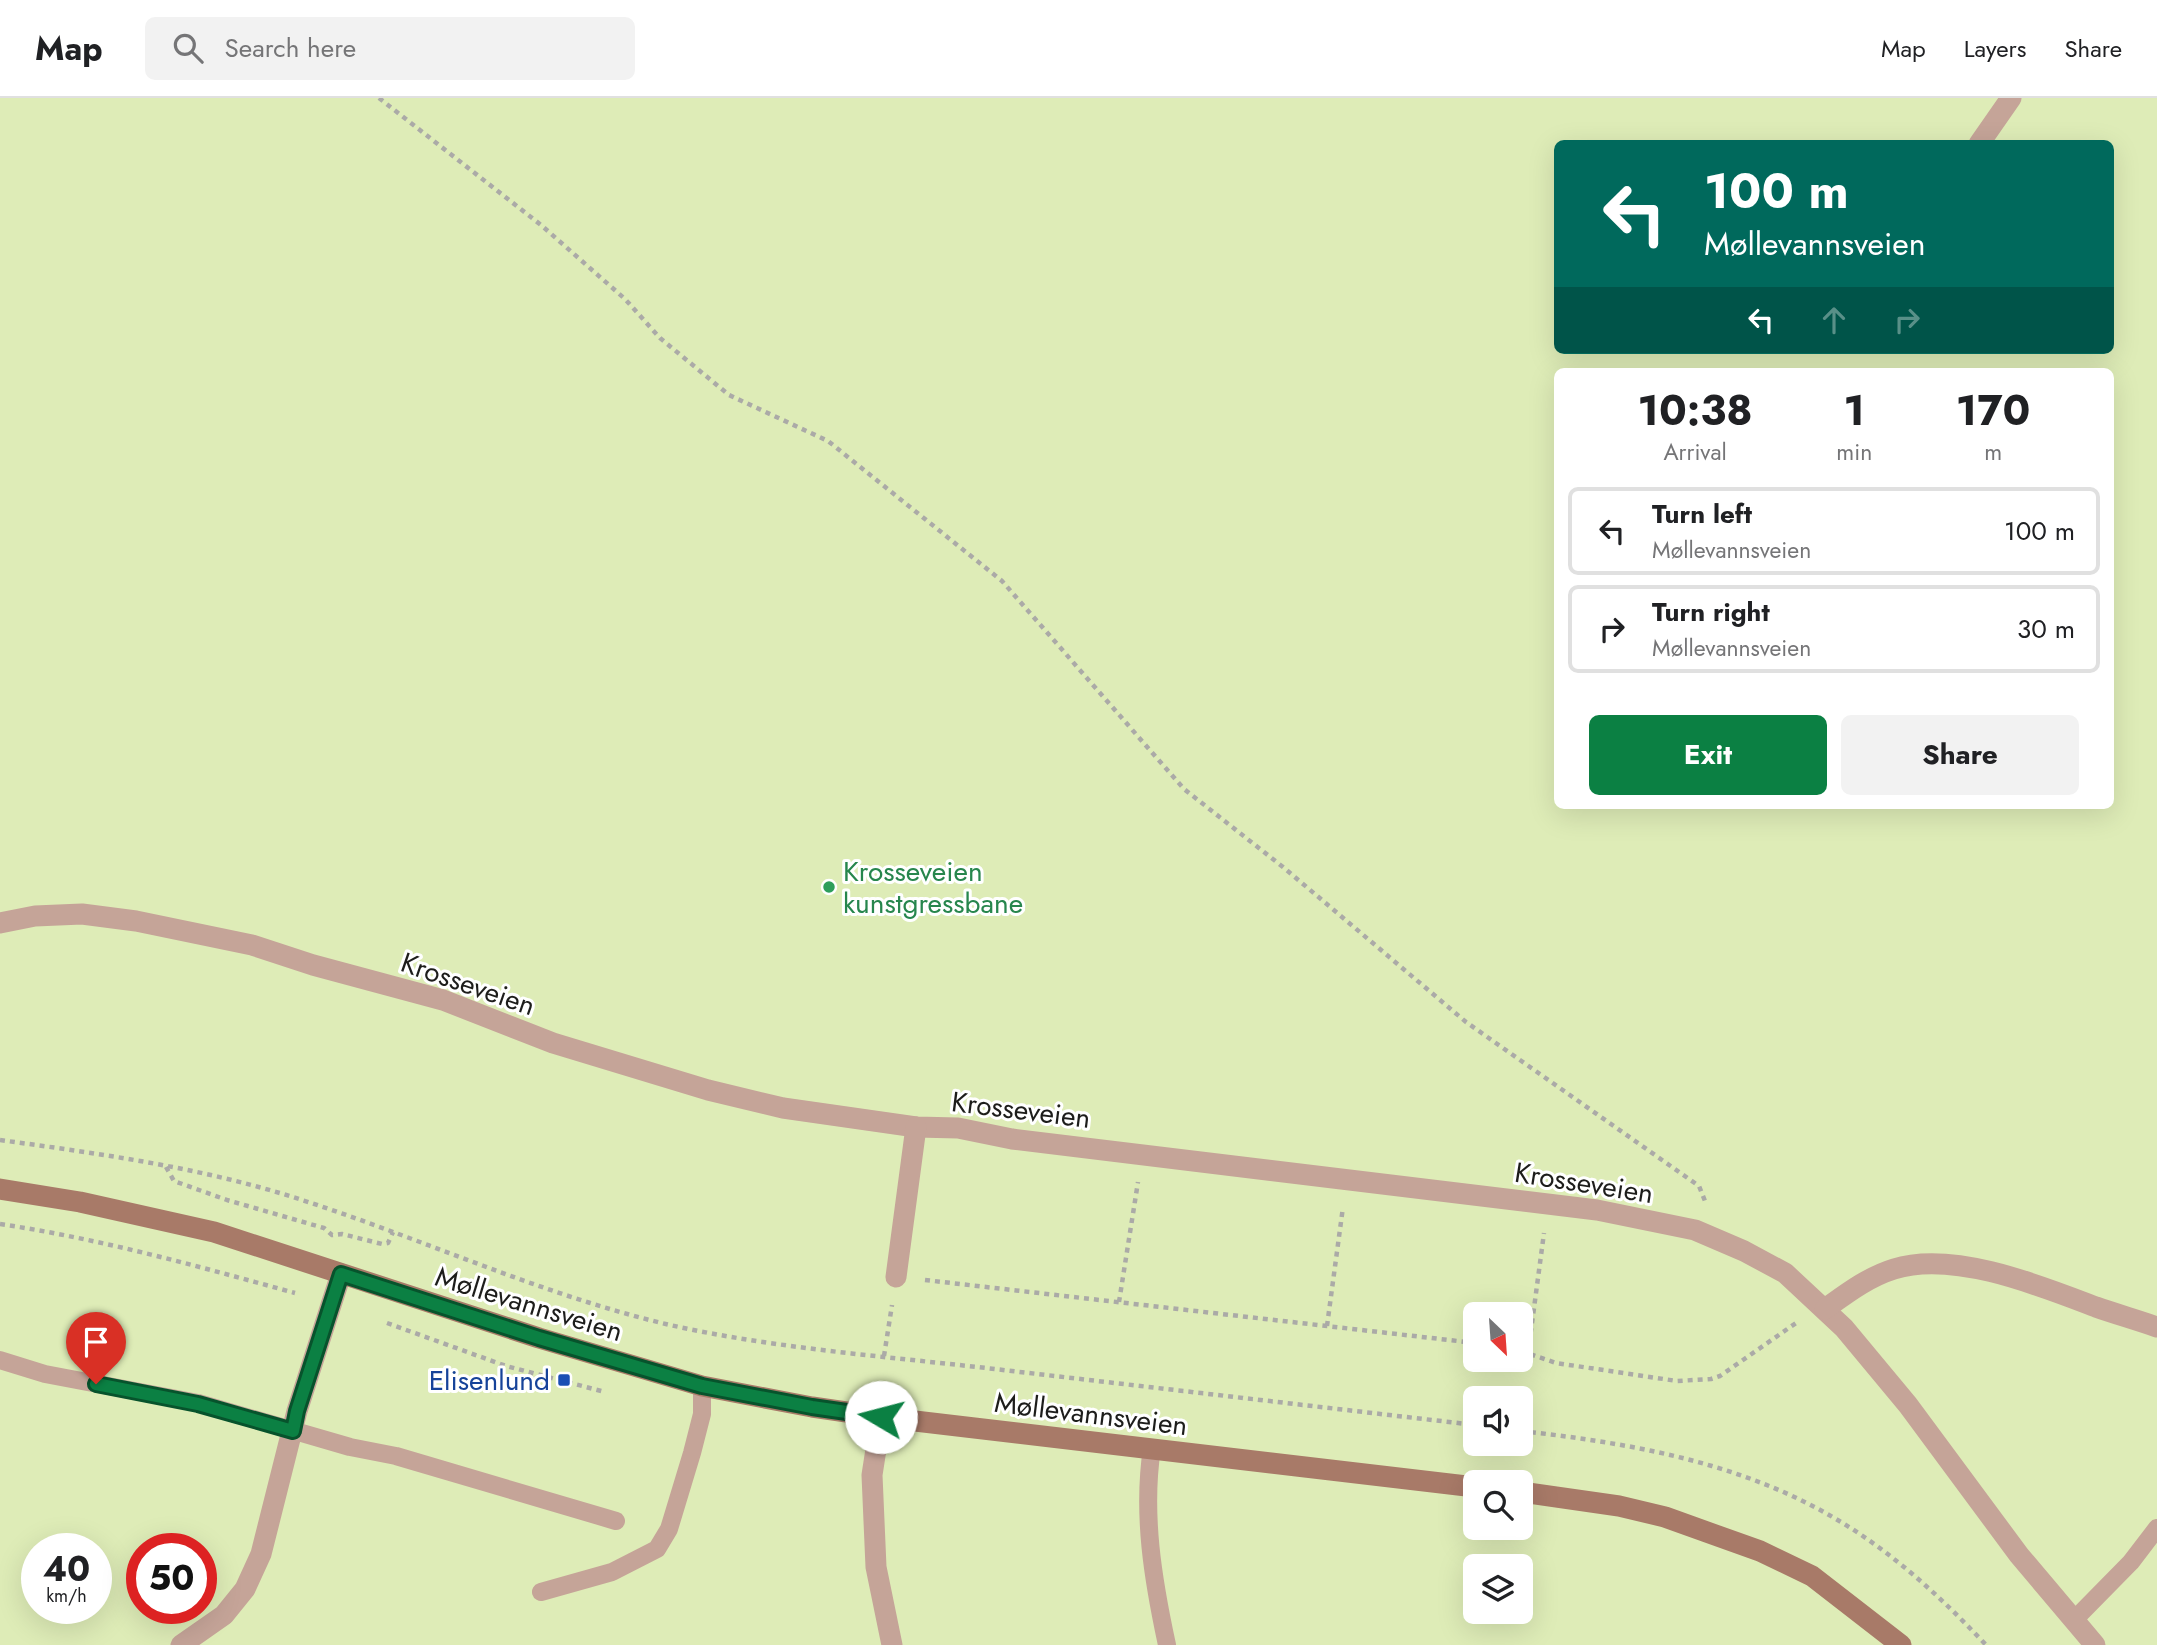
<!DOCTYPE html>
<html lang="en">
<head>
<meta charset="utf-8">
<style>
	:root { --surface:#fff; --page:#f2f2f2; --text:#202124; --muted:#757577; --line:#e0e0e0; --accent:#0b8043 }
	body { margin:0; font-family:Jost,sans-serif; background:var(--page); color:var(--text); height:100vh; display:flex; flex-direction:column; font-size:26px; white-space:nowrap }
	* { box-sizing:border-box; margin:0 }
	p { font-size:23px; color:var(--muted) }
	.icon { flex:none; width:38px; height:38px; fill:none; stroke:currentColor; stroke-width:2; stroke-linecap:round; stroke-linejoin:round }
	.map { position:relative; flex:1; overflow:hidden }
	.sheet { position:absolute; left:1554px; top:270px; width:560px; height:441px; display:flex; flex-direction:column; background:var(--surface); border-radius:10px; box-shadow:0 7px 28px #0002 }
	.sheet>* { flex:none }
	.hud { position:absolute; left:1554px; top:42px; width:560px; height:214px; border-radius:10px; box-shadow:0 7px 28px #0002; background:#00695c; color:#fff; overflow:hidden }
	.needle { width:46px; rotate:155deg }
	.fabs { position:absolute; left:1463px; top:1204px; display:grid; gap:14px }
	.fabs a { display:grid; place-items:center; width:70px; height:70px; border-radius:10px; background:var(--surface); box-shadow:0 7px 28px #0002; font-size:35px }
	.speed { position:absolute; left:21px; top:1435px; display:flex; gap:14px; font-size:35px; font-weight:700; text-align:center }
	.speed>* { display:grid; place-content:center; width:91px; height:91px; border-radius:50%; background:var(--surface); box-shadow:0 7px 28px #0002; line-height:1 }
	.speed small { font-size:18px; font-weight:400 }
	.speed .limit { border:10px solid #d22; background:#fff; color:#111 }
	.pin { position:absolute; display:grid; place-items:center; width:60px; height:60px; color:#fff; margin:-72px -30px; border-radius:50% 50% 50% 0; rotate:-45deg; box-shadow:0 0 7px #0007 }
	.pin .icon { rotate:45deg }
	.me { position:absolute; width:77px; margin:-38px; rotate:278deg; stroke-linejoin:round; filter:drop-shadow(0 0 5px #0008) }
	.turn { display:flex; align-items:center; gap:24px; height:147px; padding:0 35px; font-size:32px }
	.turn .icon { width:91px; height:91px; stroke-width:2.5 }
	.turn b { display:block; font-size:49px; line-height:60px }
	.lanes { display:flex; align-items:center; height:66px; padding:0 35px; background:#0003; justify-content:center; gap:35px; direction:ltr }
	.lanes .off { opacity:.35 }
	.eta { display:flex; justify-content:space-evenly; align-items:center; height:119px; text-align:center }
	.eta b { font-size:42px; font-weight:700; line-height:49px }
	.action { display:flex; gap:14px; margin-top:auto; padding:14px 35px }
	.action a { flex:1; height:80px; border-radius:10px; background:var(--accent); color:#fff; font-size:28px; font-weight:700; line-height:80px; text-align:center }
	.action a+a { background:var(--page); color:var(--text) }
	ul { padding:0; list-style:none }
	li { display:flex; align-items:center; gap:21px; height:88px; margin:0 14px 10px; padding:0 21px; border:4px solid var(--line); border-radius:10px }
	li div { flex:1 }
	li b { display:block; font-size:26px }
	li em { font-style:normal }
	header { display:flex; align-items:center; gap:42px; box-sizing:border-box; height:98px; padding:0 35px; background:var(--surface); border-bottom:2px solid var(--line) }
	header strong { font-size:33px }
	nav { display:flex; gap:38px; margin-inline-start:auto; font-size:24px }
	.search { width:490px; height:63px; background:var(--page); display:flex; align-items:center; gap:18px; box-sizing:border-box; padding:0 24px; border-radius:10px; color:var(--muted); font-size:26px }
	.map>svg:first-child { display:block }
	.green { fill:#deecb7; fill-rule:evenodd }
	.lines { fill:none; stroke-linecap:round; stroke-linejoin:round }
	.path { stroke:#abaaa7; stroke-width:4.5; stroke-dasharray:5 5; stroke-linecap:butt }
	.service { stroke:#c5a498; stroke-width:18 }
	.minor { stroke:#c5a498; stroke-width:21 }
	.secondary { stroke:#a87a68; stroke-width:21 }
	.route-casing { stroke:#07532c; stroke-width:18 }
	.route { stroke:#0b8043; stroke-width:12 }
	.leisure-dot { fill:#2e9e5b; stroke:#fff; stroke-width:2.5 }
	.transit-dot { fill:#1a4fb4; stroke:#fff; stroke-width:2.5 }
	.labels { text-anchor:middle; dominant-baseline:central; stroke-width:6; stroke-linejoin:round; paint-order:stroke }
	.leisure-label { font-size:28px; fill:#27864d; stroke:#fff; text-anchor:start }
	.street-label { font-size:28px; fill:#1d1d1b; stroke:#fff }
	.transit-label { font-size:28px; fill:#164399; stroke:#fff; text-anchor:end }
</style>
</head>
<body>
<header>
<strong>Map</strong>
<div class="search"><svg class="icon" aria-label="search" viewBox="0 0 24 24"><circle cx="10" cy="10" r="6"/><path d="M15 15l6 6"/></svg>Search here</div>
<nav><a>Map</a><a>Layers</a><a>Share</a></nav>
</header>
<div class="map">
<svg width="2157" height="1547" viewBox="0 0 2157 1547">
	<rect width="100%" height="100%" fill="#fcfbf7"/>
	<path class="green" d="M 0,0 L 2157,0 L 2157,1547 L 0,1547 ZM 1558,46 L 2110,46 L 2110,252 L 1558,252 ZM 1558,273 L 2110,273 L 2110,707 L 1558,707 ZM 1475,1216 L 1521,1216 L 1521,1262 L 1475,1262 ZM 1475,1300 L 1521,1300 L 1521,1346 L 1475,1346 ZM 1475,1384 L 1521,1384 L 1521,1430 L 1475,1430 ZM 37,1451 L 96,1451 L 96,1510 L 37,1510 ZM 142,1451 L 201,1451 L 201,1510 L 142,1510 ZM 1475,1468 L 1521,1468 L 1521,1514 L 1475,1514 Z"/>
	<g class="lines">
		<g class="path">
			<polyline points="379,0 541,127 625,201 660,240 729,297 828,343 1002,483 1184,691 1283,769 1466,924 1699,1088 1705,1103"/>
			<path d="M 0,1042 C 94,1055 191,1068 283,1096 C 413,1136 537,1196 670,1227 C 773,1250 881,1258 986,1270 C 1149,1289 1312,1308 1475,1327"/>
			<polyline points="166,1069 174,1083 227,1102 324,1130 332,1137 342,1136 382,1146 388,1145 393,1134"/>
			<path d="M 0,1126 C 101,1141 197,1168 295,1195"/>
			<polyline points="925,1182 1475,1245"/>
			<polyline points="1119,1204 1138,1084"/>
			<polyline points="387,1225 506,1268 605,1294"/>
			<polyline points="1327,1228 1343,1109"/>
			<polyline points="1521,1253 1556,1265 1677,1283 1711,1281 1720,1278 1796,1225"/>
			<polyline points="1528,1255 1544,1135"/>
			<polyline points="884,1258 892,1207"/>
			<path d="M 1521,1333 C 1629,1345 1740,1364 1836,1421 C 1892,1454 1941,1499 1986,1547"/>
		</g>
		<g class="service">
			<polyline points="0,1262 45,1276 198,1305 350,1349 396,1358 616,1423"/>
			<path d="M 1152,1350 C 1142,1416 1153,1482 1167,1547"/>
			<polyline points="541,1494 612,1474 657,1451 669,1431 692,1355 702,1316 702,1288"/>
			<polyline points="2074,1522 2131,1464 2157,1430"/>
		</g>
		<g class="minor">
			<polyline points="1979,46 2011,0"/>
			<polyline points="0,825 35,818 82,816 136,823 252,847 313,867 443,902 553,945 708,992 783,1010 916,1029 958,1030 1012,1041 1597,1112 1695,1132 1744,1153 1785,1175 1844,1230 1908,1307 2019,1457 2095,1547"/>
			<polyline points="896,1179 916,1029"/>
			<path d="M 1825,1211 C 1846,1196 1868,1179 1894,1171 C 1953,1152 2041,1188 2096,1209 C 2116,1216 2137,1222 2157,1229"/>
			<polyline points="881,1319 872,1377 876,1469 892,1547"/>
			<polyline points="181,1547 224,1517 245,1491 261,1456 297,1313 341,1176"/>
		</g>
		<g class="secondary">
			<polyline points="0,1091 80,1104 214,1134 539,1240 702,1288 812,1309 881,1319 1475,1389"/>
			<polyline points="1521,1394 1619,1408 1665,1419 1760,1453 1812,1478 1901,1547"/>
		</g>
	</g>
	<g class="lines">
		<g class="route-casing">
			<polyline id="route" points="96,1286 198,1306 293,1333 297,1313 341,1176 539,1240 702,1288 812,1309 881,1319"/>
		</g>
		<use href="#route" class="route"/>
	</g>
	<circle class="leisure-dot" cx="829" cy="789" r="7"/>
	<rect class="transit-dot" x="557" y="1275" width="14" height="14" rx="3.5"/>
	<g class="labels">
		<g class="leisure-label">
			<text x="843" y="773">Krosseveien<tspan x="843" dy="32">kunstgressbane</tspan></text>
		</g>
		<g class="street-label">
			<text transform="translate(468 886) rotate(19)">Krosseveien</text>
			<text transform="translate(1021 1012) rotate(7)">Krosseveien</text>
			<text transform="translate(1584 1085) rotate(9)">Krosseveien</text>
			<text transform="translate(529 1206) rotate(17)">Møllevannsveien</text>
			<text transform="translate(1091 1316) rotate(7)">Møllevannsveien</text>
		</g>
		<g class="transit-label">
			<text x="550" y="1282">Elisenlund</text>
		</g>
	</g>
</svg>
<div class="fabs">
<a><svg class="needle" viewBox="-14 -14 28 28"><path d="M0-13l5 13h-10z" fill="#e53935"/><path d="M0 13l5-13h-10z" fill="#757577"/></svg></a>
<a><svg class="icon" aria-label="sound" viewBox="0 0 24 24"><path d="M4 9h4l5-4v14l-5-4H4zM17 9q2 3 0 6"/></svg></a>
<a><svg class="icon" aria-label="search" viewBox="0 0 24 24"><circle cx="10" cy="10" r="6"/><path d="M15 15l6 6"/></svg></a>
<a><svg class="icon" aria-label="layers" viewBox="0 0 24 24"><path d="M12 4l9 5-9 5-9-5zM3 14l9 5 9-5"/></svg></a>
</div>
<div class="speed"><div>40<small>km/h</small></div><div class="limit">50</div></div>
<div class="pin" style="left:96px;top:1286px;background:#d93025"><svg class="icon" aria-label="arrive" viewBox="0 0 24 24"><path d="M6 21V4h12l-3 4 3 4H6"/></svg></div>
<svg class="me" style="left:881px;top:1319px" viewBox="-20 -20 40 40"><circle r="19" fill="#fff"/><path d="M0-13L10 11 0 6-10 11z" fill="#0b8043"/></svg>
<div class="hud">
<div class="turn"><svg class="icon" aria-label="left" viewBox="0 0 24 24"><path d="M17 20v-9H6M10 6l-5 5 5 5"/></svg><div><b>100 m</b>Møllevannsveien</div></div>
<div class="lanes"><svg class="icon" aria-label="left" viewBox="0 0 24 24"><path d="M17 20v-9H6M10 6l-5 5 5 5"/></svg><svg class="icon off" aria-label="ahead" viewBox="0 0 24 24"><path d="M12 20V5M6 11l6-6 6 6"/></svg><svg class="icon off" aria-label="right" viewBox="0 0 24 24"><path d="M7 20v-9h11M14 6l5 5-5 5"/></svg></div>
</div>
<section class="sheet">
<div class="eta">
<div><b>10:38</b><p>Arrival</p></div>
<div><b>1</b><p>min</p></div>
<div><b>170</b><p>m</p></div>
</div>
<ul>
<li><svg class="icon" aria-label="left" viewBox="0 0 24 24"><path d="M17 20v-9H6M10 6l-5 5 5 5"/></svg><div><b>Turn left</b><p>Møllevannsveien</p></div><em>100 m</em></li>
<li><svg class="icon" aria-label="right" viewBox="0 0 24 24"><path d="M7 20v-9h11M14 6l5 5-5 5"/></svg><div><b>Turn right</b><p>Møllevannsveien</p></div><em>30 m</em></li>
</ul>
<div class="action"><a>Exit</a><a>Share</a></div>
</section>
</div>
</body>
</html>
